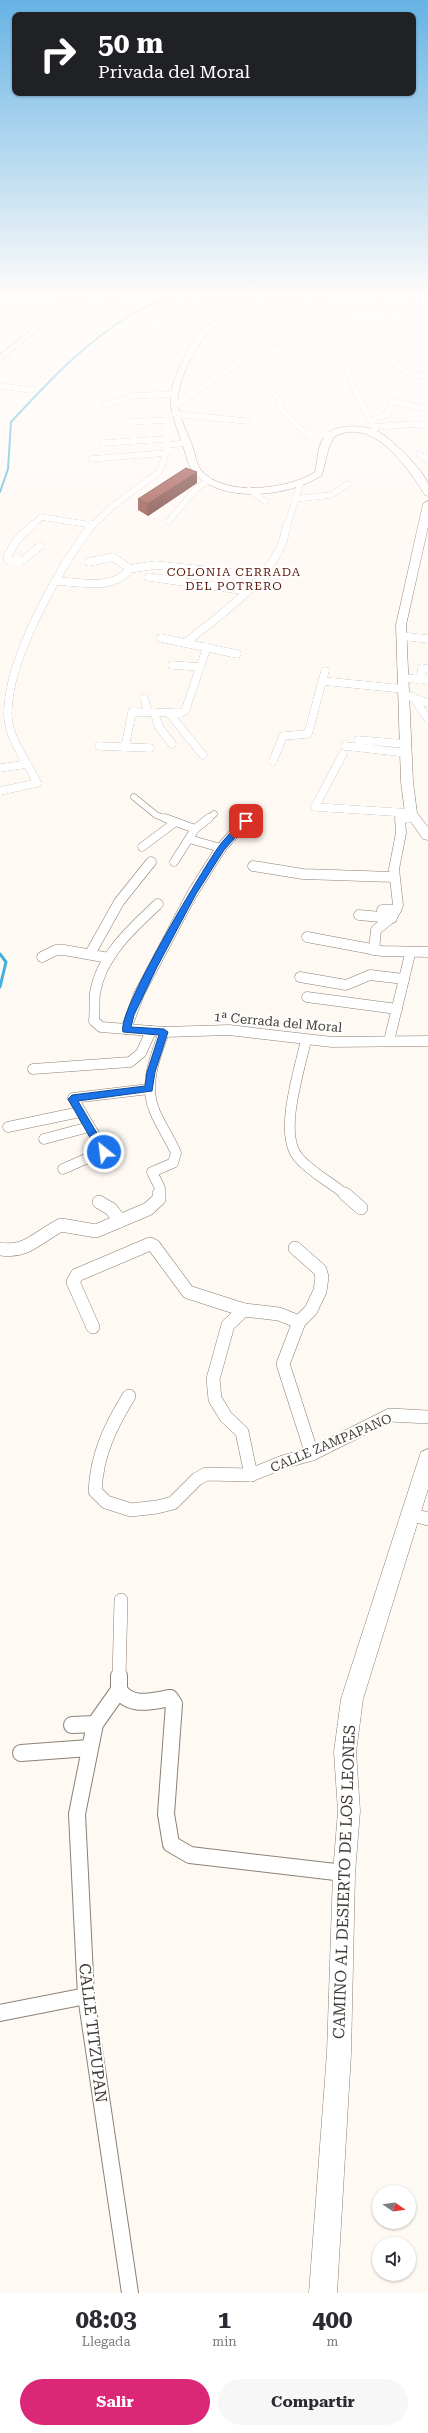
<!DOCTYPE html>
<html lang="es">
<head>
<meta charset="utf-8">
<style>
	:root { --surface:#fff; --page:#f7f7f7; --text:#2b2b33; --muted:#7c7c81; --accent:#db2777 }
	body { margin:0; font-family:"Roboto Serif",serif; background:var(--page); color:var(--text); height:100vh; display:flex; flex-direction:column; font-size:15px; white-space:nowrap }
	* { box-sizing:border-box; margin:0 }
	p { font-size:13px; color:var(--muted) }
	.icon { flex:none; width:22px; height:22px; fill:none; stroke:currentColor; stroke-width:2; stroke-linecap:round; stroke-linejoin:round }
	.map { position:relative; height:2293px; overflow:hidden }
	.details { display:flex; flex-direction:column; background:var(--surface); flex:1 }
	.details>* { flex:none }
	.top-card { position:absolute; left:12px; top:12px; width:404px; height:84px; border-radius:8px; box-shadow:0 1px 3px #0004; background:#202124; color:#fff; overflow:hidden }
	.needle { width:26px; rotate:103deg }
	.buttons { position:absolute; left:372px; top:2185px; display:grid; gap:8px }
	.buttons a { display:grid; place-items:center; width:44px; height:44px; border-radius:50%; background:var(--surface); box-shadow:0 1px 3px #0004; font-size:20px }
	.pin { position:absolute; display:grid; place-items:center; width:34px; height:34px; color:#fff; margin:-17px; border-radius:8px; box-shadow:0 2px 6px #0006 }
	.me { position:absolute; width:44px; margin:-22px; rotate:331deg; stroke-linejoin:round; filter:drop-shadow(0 0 3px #0008) }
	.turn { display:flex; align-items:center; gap:14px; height:84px; padding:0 20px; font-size:18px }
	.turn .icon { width:52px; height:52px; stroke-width:2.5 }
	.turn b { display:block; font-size:28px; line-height:34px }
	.eta { display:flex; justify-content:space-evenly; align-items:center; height:68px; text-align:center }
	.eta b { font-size:24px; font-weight:700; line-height:28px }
	.primary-button { display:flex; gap:8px; margin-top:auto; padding:8px 20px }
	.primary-button a { flex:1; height:46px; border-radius:24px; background:var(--accent); color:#fff; font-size:16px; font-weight:700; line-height:46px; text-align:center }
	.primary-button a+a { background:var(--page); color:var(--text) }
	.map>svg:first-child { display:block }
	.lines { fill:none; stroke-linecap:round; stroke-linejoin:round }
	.stream-far1 { stroke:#43b1dd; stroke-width:2 }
	.stream { stroke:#43b1dd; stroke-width:3 }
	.pedestrian-far1-casing { stroke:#8d8174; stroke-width:7 }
	.pedestrian-casing { stroke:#8d8174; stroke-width:9 }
	.minor-far4-casing { stroke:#8d8174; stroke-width:6 }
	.minor-far3-casing { stroke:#8d8174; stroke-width:8 }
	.minor-far2-casing { stroke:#8d8174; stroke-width:11 }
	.minor-far1-casing { stroke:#8d8174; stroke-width:14 }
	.minor-casing { stroke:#8d8174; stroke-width:18 }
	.tertiary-casing { stroke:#8d8174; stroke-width:1 }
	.secondary-casing { stroke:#8d8174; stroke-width:1 }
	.pedestrian-far1 { stroke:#fff; stroke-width:6 }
	.pedestrian { stroke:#fff; stroke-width:8 }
	.minor-far4 { stroke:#fff; stroke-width:6 }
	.minor-far3 { stroke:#fff; stroke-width:8 }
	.minor-far2 { stroke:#fff; stroke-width:10 }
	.minor-far1 { stroke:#fff; stroke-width:13 }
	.minor { stroke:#fff; stroke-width:16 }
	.tertiary { fill:#fff; fill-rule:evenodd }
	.secondary { fill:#fff; fill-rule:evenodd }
	.wall { fill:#853b34 }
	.shaded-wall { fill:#6c302b }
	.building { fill:#9b453d; stroke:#6c302b }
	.route { fill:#1a73e8; stroke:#114b97 }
	.labels { text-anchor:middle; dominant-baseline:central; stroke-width:4; stroke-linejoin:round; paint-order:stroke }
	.far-neighbourhood-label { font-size:12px; letter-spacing:1px; fill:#5d1a0d; stroke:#fff }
	.street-label { font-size:13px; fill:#403b35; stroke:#fff }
	.near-street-label { font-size:16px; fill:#403b35; stroke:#fff }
</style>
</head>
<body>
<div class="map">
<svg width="428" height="2293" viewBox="0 0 428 2293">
	<rect width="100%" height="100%" fill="#fff9f4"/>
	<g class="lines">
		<path class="stream-far1" d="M 0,492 L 8,469 L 11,422 C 48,382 86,341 134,313 C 146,306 160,302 173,296"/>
		<polyline class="stream" points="0,954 6,962 0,987"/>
		<g class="pedestrian-far1-casing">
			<g id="pedestrian-far1">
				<polyline points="134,797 156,815 167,819"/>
				<polyline points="208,819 214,814"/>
			</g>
		</g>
		<g class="pedestrian-casing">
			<g id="pedestrian">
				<polyline points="165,818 195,829"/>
				<polyline points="189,839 221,848"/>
				<polyline points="142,847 174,823"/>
				<polyline points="174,862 195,829 209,818"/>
			</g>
		</g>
		<g class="minor-far4-casing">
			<g id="minor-far4">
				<polyline points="320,296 357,395 374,427 374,434"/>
				<polyline points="360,296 411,320 407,334"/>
				<polyline points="389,296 428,316"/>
				<polyline points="345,303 369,302"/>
				<polygon points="182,309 161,326 147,325"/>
				<polyline points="182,309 214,297 233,300 253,298 253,296"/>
				<polyline points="73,313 98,319 119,308 75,297"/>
				<polyline points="347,317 398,317"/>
				<polyline points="0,318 13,331"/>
				<polyline points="331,329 364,335 407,334 428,353"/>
				<polyline points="0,333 40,326"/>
				<polyline points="377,351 412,375 428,376"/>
				<polyline points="0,386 31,390"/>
				<polyline points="276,396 284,412 307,435 331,435"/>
				<polyline points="105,405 132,396 173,394"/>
				<polyline points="174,406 245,358 253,343 262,341 314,343"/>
				<polyline points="175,414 247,421"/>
				<polyline points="371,421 388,414 393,401 428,409"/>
				<polyline points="374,427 413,424 428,426"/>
				<polyline points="103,443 167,439"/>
				<polyline points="167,445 186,443"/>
				<polyline points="419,454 428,460"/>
				<polyline points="91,459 166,453"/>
				<polyline points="249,490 265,501"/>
				<polyline points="295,499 331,495 348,484"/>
				<polyline points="169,521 194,491 208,480"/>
				<polyline points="32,526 41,517 92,525"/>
				<polyline points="92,526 113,506 159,472 167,451 167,420 130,422"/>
				<polyline points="287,526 300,485"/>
			</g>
		</g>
		<g class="minor-far3-casing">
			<g id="minor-far3">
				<polyline points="33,525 18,538 7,557 9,561 22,561 40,546"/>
				<polyline points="89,525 92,525"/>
				<polyline points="89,562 113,557 130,569"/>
				<polyline points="149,577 248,591"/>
				<path d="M 56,581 C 81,582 113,591 130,569 L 155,565 L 233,573"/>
				<polyline points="401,636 428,639"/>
				<polyline points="161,638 237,654"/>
				<path d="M 187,642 C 220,614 261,588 280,548 C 284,541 285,532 287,525"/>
				<polyline points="172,665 200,667"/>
				<polyline points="402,678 428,680"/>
				<polyline points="420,680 422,668 428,669"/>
				<polyline points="323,681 403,689"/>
				<polyline points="403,694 428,703"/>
				<polyline points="413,697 428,719"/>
				<polyline points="144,698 148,712"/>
				<polyline points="154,712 159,727 172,744"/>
				<polyline points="169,713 203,755"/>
				<polyline points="358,740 406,744"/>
				<polyline points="99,746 150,748"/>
				<polyline points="345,746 407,753"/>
				<polyline points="125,747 132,712 181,713 185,711 207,647"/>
				<polyline points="343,754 315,807 410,813"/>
				<polyline points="273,761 283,736 308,734 325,671"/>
				<polyline points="0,768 27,764"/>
				<path d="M 0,791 L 37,783 C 28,762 9,740 8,717 C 5,664 60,565 92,525"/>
				<polyline points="247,819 254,811"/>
				<polyline points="400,819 414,818"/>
			</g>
		</g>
		<g class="minor-far2-casing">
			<g id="minor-far2">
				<polyline points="253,866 303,874 393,877"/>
				<path d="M 158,904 C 132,928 101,956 95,993 C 94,1002 95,1012 94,1021 L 101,1027 L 164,1032 L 229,1030 L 332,1042 L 428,1041"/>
				<polyline points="382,910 396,910"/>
				<polyline points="359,915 392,918"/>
				<polyline points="307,937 382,951 428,952"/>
				<polyline points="374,950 376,930 392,917 398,905 394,869 401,833 400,818"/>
				<polyline points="90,954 119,902 151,862"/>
				<polyline points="42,957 56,950 64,950 109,958"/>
				<polyline points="300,977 346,985 370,975 404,979"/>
				<polyline points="307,997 397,1009"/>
				<polyline points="126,1029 139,994 192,894 221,848 248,818"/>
				<path d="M 306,1040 C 300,1069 278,1133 298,1157 C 311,1173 331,1182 346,1195"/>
				<polyline points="389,1041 410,954"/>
				<polyline points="33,1069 130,1062 141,1053 151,1031"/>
				<polyline points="8,1127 80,1112"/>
				<polyline points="44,1139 89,1127"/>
				<polyline points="63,1169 104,1151 73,1098 149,1089"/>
				<path d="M 159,1195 L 160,1188 L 152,1172 L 173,1163 L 176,1153 C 170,1139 161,1126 155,1112 C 143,1086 155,1057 164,1032"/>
			</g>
		</g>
		<g class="minor-far1-casing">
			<g id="minor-far1">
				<polyline points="345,1194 361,1208"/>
				<polyline points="99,1202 111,1209 120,1221"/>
				<polyline points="295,1248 320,1270 322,1277 320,1291 311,1310 299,1322 283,1364 312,1454"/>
				<path d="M 0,1249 C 26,1254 39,1236 61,1225 L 96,1231 L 148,1209 L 159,1199 L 159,1194"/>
				<polyline points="93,1327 73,1282 77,1275 150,1244 154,1246 188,1292 244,1310"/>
				<path d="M 129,1396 C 110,1427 97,1454 95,1491 L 106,1502 L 131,1510 L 157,1507 L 173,1503 L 197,1479 L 206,1474 L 251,1475 L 283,1462 L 312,1454 L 390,1415 L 428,1417"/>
				<polyline points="251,1475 242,1432 226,1417 215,1399 213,1379 228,1325 244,1310 279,1314 299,1322"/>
				<polyline points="410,1514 428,1519"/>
				<polyline points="119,1677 121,1600"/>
			</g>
		</g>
		<g class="minor-casing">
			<g id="minor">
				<polyline points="119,1676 119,1690 95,1724 77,1814 86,1996 130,2293"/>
				<path d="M 119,1690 C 131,1708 152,1701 170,1698 L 174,1704 L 166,1814 L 171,1844 L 190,1855 L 344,1873"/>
				<polyline points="72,1725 95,1724"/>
				<polyline points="21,1753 89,1748"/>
				<polyline points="0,2013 86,1996"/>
			</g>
		</g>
		<g class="tertiary-casing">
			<polygon id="tertiary" points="73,296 80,296 0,361 0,355"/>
		</g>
		<g class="secondary-casing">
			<g id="secondary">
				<path d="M 293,296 L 303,296 C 298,301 290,302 284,304 C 258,313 219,316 202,340 C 191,356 176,385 178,405 C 180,419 187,432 192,445 C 195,453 196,463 201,470 C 224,498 289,489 315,472 C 318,460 317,446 325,436 C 335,423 363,425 377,431 C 390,437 424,470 428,484 C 428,487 428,492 428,496 L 425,495 C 408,468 373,415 334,437 L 329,447 L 322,475 C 292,496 226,504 197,476 C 188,468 187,457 183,446 C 170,407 163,400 183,360 C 188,351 192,339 200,332 C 225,309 263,308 293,296 Z"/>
				<polygon points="428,501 428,527 406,625 413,782 417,813 428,827 428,840 423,839 405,813 401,782 396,625 423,504"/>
				<polygon points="428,1449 428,1489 363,1699 356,1752 360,1811 355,1873 351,2053 337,2293 309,2293 327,2053 333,1873 338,1811 334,1752 341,1699 419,1458 421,1452"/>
			</g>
		</g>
		<use href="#pedestrian-far1" class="pedestrian-far1"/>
		<use href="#pedestrian" class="pedestrian"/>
		<use href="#minor-far4" class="minor-far4"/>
		<use href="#minor-far3" class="minor-far3"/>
		<use href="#minor-far2" class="minor-far2"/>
		<use href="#minor-far1" class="minor-far1"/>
		<use href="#minor" class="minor"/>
		<use href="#tertiary" class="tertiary"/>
		<use href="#secondary" class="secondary"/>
	</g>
	<polygon class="wall" points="197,483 148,516 138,510 138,499"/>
	<polygon class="shaded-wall" points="197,472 197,483 148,516 147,504"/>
	<polygon class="building" points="186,468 197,472 147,504 138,499"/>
	<linearGradient id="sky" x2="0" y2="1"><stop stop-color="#66b3e4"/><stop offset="0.48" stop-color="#fffcfa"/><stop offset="1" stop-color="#fffcfa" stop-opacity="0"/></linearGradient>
	<rect width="428" height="617" fill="url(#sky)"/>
	<path class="route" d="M 243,819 L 250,821 L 224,850 L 196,894 L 157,967 L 134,1015 L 131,1027 L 164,1029 L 168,1032 L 155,1072 L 152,1091 L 78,1101 L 108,1152 L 107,1155 L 100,1155 L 68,1099 L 72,1095 L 145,1086 L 147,1072 L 159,1035 L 123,1032 C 116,1013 202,871 217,849 C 224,838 235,829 243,819 Z"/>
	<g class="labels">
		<g class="far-neighbourhood-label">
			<text x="234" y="572">COLONIA CERRADA<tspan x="234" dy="14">DEL POTRERO</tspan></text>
		</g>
		<g class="street-label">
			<text transform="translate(278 1022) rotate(5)">1ª Cerrada del Moral</text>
			<text transform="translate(331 1443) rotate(-23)">CALLE ZAMPAPANO</text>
		</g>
		<g class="near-street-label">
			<text transform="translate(344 1882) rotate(-88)">CAMINO AL DESIERTO DE LOS LEONES</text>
			<text transform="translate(93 2033) rotate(83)">CALLE TITZUPAN</text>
		</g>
	</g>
</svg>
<div class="buttons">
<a><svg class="needle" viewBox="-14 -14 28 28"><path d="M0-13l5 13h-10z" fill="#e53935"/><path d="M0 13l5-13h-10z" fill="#7c7c81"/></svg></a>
<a><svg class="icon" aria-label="sound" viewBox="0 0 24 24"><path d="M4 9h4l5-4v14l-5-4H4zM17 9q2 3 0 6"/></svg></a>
</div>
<div class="pin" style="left:246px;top:821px;background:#d93025"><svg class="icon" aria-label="arrive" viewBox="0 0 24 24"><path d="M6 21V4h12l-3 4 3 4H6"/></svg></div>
<svg class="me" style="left:104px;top:1152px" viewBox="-20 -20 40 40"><circle r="17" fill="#1a73e8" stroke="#fff" stroke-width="3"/><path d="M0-11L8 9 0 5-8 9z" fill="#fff"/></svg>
<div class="top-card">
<div class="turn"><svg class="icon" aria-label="right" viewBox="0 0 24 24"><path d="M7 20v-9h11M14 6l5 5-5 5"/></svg><div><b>50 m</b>Privada del Moral</div></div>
</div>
</div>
<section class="details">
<div class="eta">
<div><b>08:03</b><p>Llegada</p></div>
<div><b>1</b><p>min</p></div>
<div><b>400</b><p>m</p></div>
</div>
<div class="primary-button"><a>Salir</a><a>Compartir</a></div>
</section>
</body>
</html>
